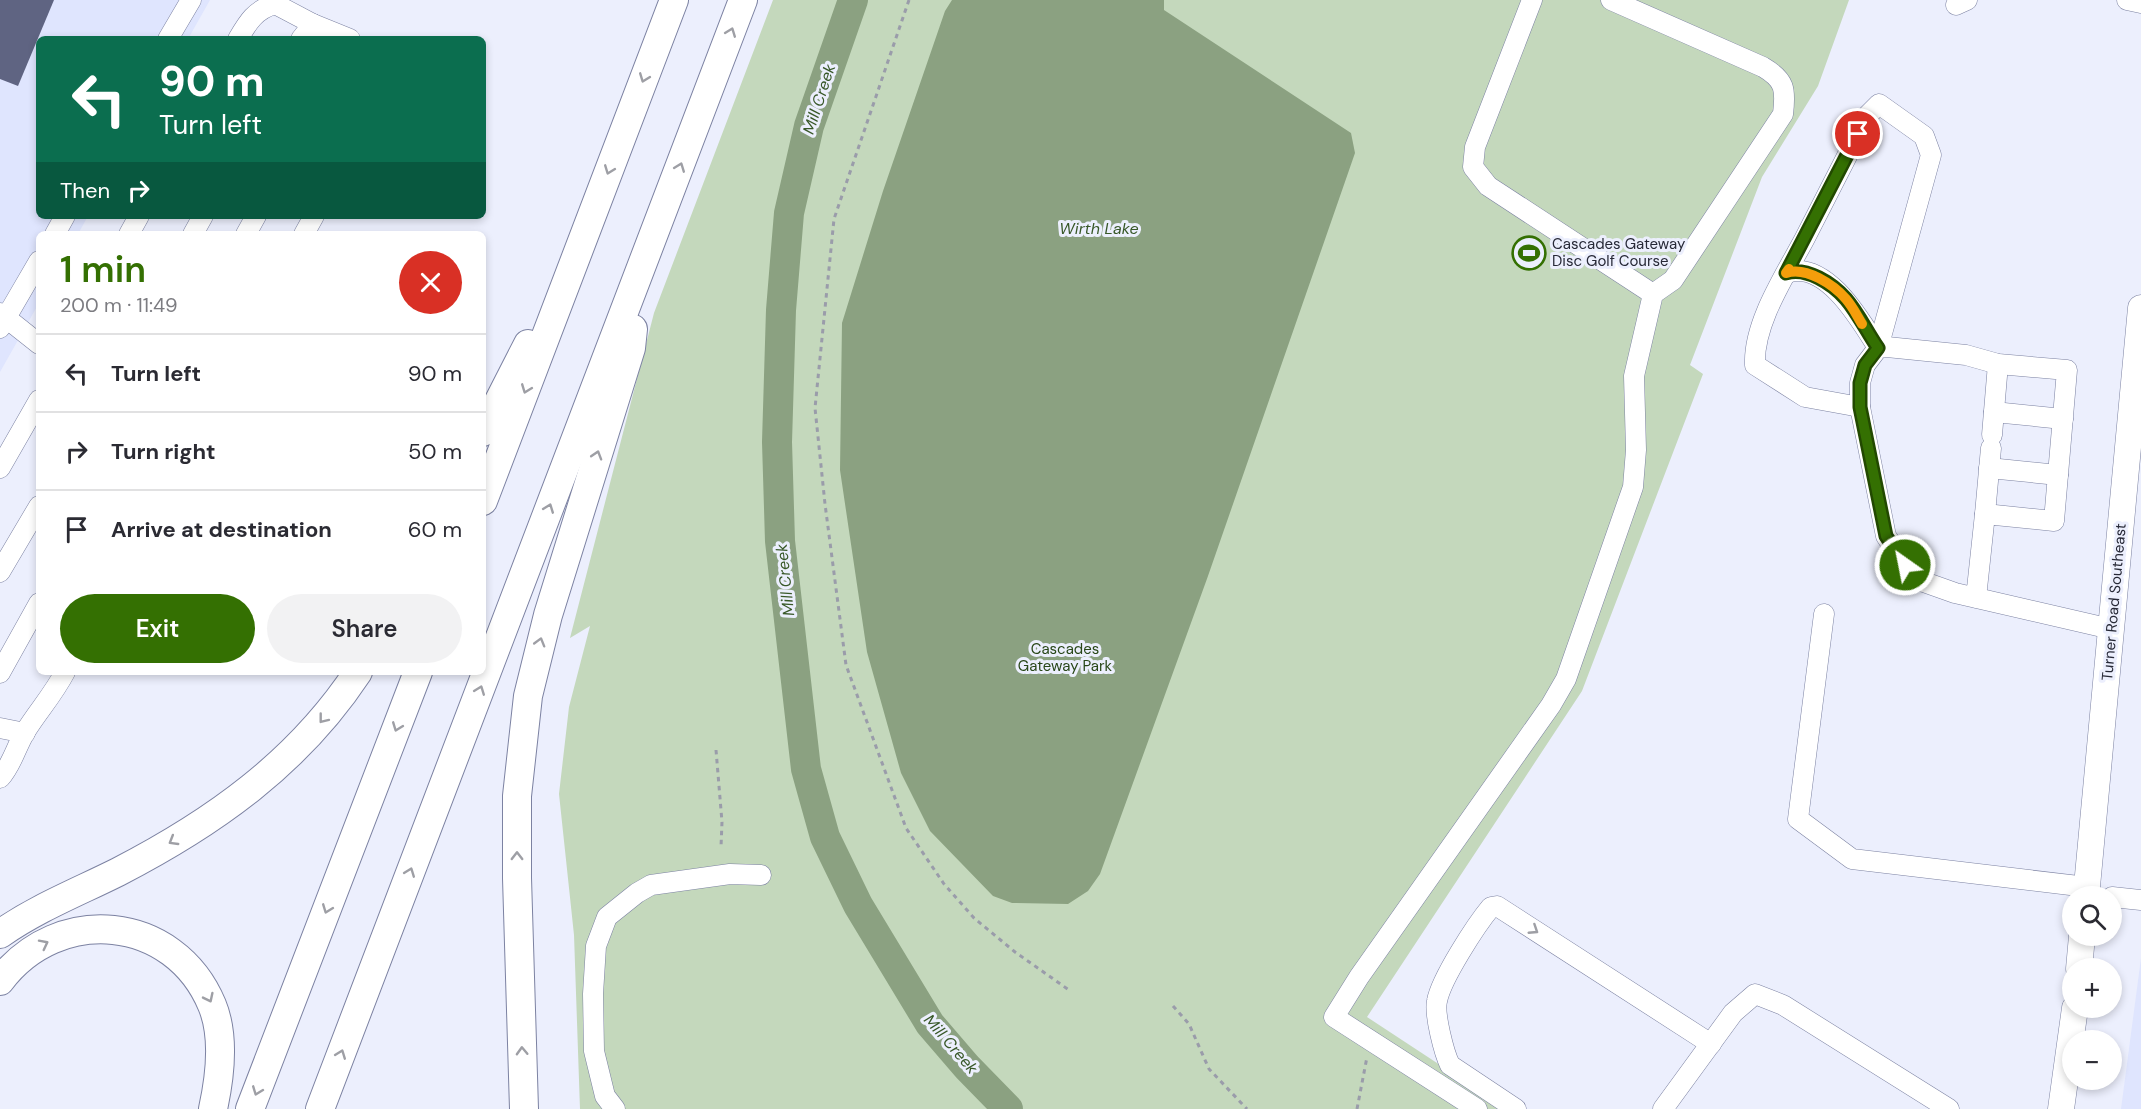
<!DOCTYPE html>
<html lang="en">
<head>
<meta charset="utf-8">
<style>
	:root { --surface:#fff; --page:#f2f2f3; --text:#2b2b33; --muted:#7c7c81; --line:#e1e1e2; --accent:#347002 }
	body { margin:0; font-family:"DM Sans",sans-serif; background:var(--page); color:var(--text); height:100vh; display:flex; flex-direction:column; font-size:22px; white-space:nowrap }
	* { box-sizing:border-box; margin:0 }
	p { font-size:20px; color:var(--muted) }
	.icon { flex:none; width:33px; height:33px; fill:none; stroke:currentColor; stroke-width:2; stroke-linecap:round; stroke-linejoin:round }
	.map { position:relative; flex:1; overflow:hidden }
	.sheet { position:absolute; left:36px; top:231px; width:450px; height:444px; display:flex; flex-direction:column; background:var(--surface); border-radius:9px; box-shadow:0 3px 9px #0003 }
	.sheet>* { flex:none }
	.banner { position:absolute; left:36px; top:36px; width:450px; height:183px; border-radius:9px; box-shadow:0 3px 9px #0003; background:#0b6e4f; color:#fff; overflow:hidden }
	.fabs { position:absolute; left:2062px; top:886px; display:grid; gap:12px }
	.fabs a { display:grid; place-items:center; width:60px; height:60px; border-radius:50%; background:var(--surface); box-shadow:0 3px 9px #0003; font-size:30px }
	.pin { position:absolute; display:grid; place-items:center; width:51px; height:51px; color:#fff; margin:-26px; border:3px solid #fff; border-radius:50%; box-shadow:0 2px 6px #0007 }
	.me { position:absolute; width:66px; margin:-33px; rotate:327deg; stroke-linejoin:round; filter:drop-shadow(0 0 4px #0008) }
	.turn { display:flex; align-items:center; gap:21px; height:126px; padding:0 24px; font-size:27px }
	.turn .icon { width:78px; height:78px; stroke-width:2.5 }
	.turn b { display:block; font-size:42px; line-height:51px }
	.then { display:flex; align-items:center; height:57px; padding:0 24px; background:#0003; gap:12px; font-size:22px }
	.round { display:grid; place-items:center; flex:none; width:63px; height:63px; border-radius:32px; background:var(--page) }
	.summary { display:flex; align-items:center; justify-content:space-between; height:102px; padding:0 24px }
	h1 { font-size:36px; font-weight:600; line-height:45px; color:var(--accent) }
	.button { display:flex; gap:12px; margin-top:auto; padding:12px 24px }
	.button a { flex:1; height:69px; border-radius:36px; background:var(--accent); color:#fff; font-size:24px; font-weight:600; line-height:69px; text-align:center }
	.button a+a { background:var(--page); color:var(--text) }
	ul { padding:0; list-style:none }
	li { display:flex; align-items:center; gap:18px; height:78px; padding:0 24px; border-top:2px solid var(--line) }
	li div { flex:1 }
	li b { display:block; font-size:22px }
	li em { font-style:normal }
	.map>svg:first-child { display:block }
	.built { fill:#dfe5fe }
	.green { fill:#c4d8bc }
	.water { fill:#8ba181 }
	.lines { fill:none; stroke-linecap:round; stroke-linejoin:round }
	.river { stroke:#8ba181; stroke-width:30 }
	.building { fill:#5f6482 }
	.minor-casing { stroke:#7c82a2; stroke-width:21 }
	.major-casing { stroke:#7c82a2; stroke-width:27 }
	.highway-casing { stroke:#7c82a2; stroke-width:30 }
	.path { stroke:#9a9caa; stroke-width:3; stroke-dasharray:4.5 4.5; stroke-linecap:butt }
	.minor { stroke:#fff; stroke-width:20 }
	.major { stroke:#fff; stroke-width:26 }
	.highway { stroke:#fff; stroke-width:28 }
	.oneway { stroke:#9e9fa5 }
	.route-casing { stroke:#224901; stroke-width:15 }
	.route { stroke:#347002; stroke-width:10 }
	.slow { stroke:#f59e0b; stroke-width:10 }
	.labels { text-anchor:middle; dominant-baseline:central; stroke-width:6; stroke-linejoin:round; paint-order:stroke }
	.poi-label { font-size:15px; fill:#272937; stroke:#eceffd; text-anchor:start }
	.street-label { font-size:15px; fill:#272937; stroke:#eceffd }
	.park-label { font-size:15px; fill:#284718; stroke:#eceffd }
	.water-label { font-size:16px; font-style:italic; fill:#385828; stroke:#eceffd }
</style>
</head>
<body>
<div class="map">
<svg width="2141" height="1109" viewBox="0 0 2141 1109">
	<rect width="100%" height="100%" fill="#eceffd"/>
	<g class="built">
		<polygon points="0,0 210,0 188,39 39,39 39,216 88,216 78,234 39,234 39,303 0,372"/>
		<polygon points="2141,958 2141,1109 2121,1109"/>
	</g>
	<polygon class="green" points="773,0 1849,0 1818,86 1762,177 1690,365 1703,374 1582,691 1367,1017 1507,1109 580,1109 574,935 559,794 569,707 590,626 570,638 654,313"/>
	<polygon class="water" points="952,0 1164,0 1164,10 1351,133 1355,153 1208,576 1100,874 1088,891 1068,904 1012,903 993,896 930,831 901,773 867,652 840,470 842,323 883,191 945,11"/>
	<g class="lines">
		<polyline class="river" points="853,0 809,126 789,213 781,310 777,442 780,541 806,769 825,837 858,905 930,1024 967,1067 1008,1109"/>
	</g>
	<polygon class="building" points="0,0 54,0 18,86 0,79"/>
	<g class="lines">
		<g class="minor-casing">
			<g id="minor">
				<polyline points="1532,0 1475,147 1473,167 1488,186 1653,294"/>
				<polyline points="2127,0 2141,3"/>
				<polyline points="1956,5 1967,0"/>
				<polyline points="168,39 191,0"/>
				<path d="M 238,39 C 248,22 255,10 275,4 L 313,24"/>
				<polyline points="301,39 313,24 350,39"/>
				<polyline points="55,234 65,216"/>
				<polyline points="129,234 139,216"/>
				<polyline points="193,234 203,216"/>
				<polyline points="246,234 256,216"/>
				<polyline points="304,234 314,216"/>
				<path d="M 1787,273 C 1826,259 1861,321 1878,348"/>
				<polyline points="0,313 39,344"/>
				<polyline points="0,328 39,261"/>
				<path d="M 1860,407 L 1805,397 L 1755,365 C 1753,323 1786,274 1805,238 C 1826,197 1847,156 1868,115 L 1879,104 L 1924,136 L 1931,155 L 1878,348"/>
				<polyline points="1994,412 2063,419"/>
				<polyline points="1992,435 1998,364"/>
				<polyline points="0,468 39,400"/>
				<polyline points="1989,468 2058,475"/>
				<polyline points="1985,514 1991,448"/>
				<polyline points="0,572 39,506"/>
				<polyline points="1976,598 1985,514 2054,521 2067,370 1998,364 1966,355 1887,347 1878,348 1865,365 1860,383 1860,407 1886,536 1905,565 1924,582 1955,593 2111,629"/>
				<polyline points="1824,614 1798,819 1852,859 2087,887"/>
				<polyline points="0,673 39,603"/>
				<polyline points="0,728 25,733"/>
				<path d="M 0,778 C 12,765 16,747 25,732 C 38,711 53,695 65,672"/>
				<polyline points="2112,897 2141,900"/>
				<polyline points="615,1109 605,1096 594,1051 593,994 596,946 607,917 637,893 651,885 730,874 761,875"/>
				<path d="M 1477,1109 L 1334,1017 L 1359,977 L 1551,705 L 1566,679 L 1633,487 L 1636,450 L 1634,376 L 1653,294 L 1673,280 L 1783,114 C 1786,89 1785,80 1763,67 L 1611,0"/>
				<path d="M 1516,1109 L 1450,1065 C 1444,1053 1434,1014 1437,1001 C 1441,979 1476,925 1491,907 L 1497,906 L 1711,1044"/>
				<polyline points="1663,1109 1733,1013 1755,994 1783,1005 1949,1109"/>
			</g>
		</g>
		<g class="major-casing">
			<g id="major">
				<polyline points="2086,897 2141,308"/>
				<polyline points="2079,969 2082,936"/>
				<polyline points="2061,1109 2075,1008"/>
			</g>
		</g>
		<g class="highway-casing">
			<g id="highway">
				<polyline points="483,432 528,344"/>
				<polyline points="483,501 674,0"/>
				<path d="M 0,934 C 37,908 78,892 118,872 C 213,823 298,763 358,672"/>
				<path d="M 0,981 C 58,904 174,914 212,1005 C 225,1036 220,1077 213,1109"/>
				<polyline points="250,1109 418,672"/>
				<polyline points="320,1109 743,0"/>
				<polyline points="524,1109 517,878 517,796 528,696 548,615 631,348 633,329"/>
			</g>
		</g>
		<g class="path">
			<polyline points="909,0 834,219 815,408 825,504 846,665 906,828 944,884 974,918 1015,952 1069,990"/>
			<polyline points="716,750 722,822 721,847"/>
			<polyline points="1173,1006 1189,1024 1209,1069 1247,1109"/>
			<polyline points="1357,1109 1367,1057"/>
		</g>
		<use href="#minor" class="minor"/>
		<use href="#major" class="major"/>
		<use href="#highway" class="highway"/>
	</g>
	<defs><path id="oneway-chevron" d="M-2-3.5L2.5 0L-2 3.5" fill="none" stroke-width="1.6" stroke-linecap="round" stroke-linejoin="round" transform="scale(1.5)"/></defs>
	<g class="oneway">
		<use href="#oneway-chevron" transform="translate(731 32) rotate(-69)"/>
		<use href="#oneway-chevron" transform="translate(644 78) rotate(111)"/>
		<use href="#oneway-chevron" transform="translate(680 167) rotate(-69)"/>
		<use href="#oneway-chevron" transform="translate(609 170) rotate(111)"/>
		<use href="#oneway-chevron" transform="translate(526 389) rotate(111)"/>
		<use href="#oneway-chevron" transform="translate(597 455) rotate(-73)"/>
		<use href="#oneway-chevron" transform="translate(549 508) rotate(-69)"/>
		<use href="#oneway-chevron" transform="translate(540 642) rotate(-74)"/>
		<use href="#oneway-chevron" transform="translate(480 690) rotate(-69)"/>
		<use href="#oneway-chevron" transform="translate(323 719) rotate(128)"/>
		<use href="#oneway-chevron" transform="translate(397 727) rotate(111)"/>
		<use href="#oneway-chevron" transform="translate(173 841) rotate(149)"/>
		<use href="#oneway-chevron" transform="translate(517 856) rotate(-90)"/>
		<use href="#oneway-chevron" transform="translate(410 872) rotate(-69)"/>
		<use href="#oneway-chevron" transform="translate(327 909) rotate(111)"/>
		<use href="#oneway-chevron" transform="translate(1534 930) rotate(33)"/>
		<use href="#oneway-chevron" transform="translate(44 944) rotate(-27)"/>
		<use href="#oneway-chevron" transform="translate(209 998) rotate(64)"/>
		<use href="#oneway-chevron" transform="translate(522 1051) rotate(-92)"/>
		<use href="#oneway-chevron" transform="translate(341 1054) rotate(-69)"/>
		<use href="#oneway-chevron" transform="translate(257 1091) rotate(111)"/>
	</g>
	<g class="lines">
		<g class="route-casing">
			<path id="route" d="M 1858,134 L 1786,273 C 1806,266 1833,284 1846,299 C 1858,313 1867,332 1878,348 L 1865,365 L 1860,383 L 1860,407 L 1886,536 L 1905,565"/>
		</g>
		<use href="#route" class="route"/>
		<path class="slow" d="M 1789,269 L 1786,273 C 1806,266 1834,285 1846,299 C 1853,307 1857,316 1862,324"/>
	</g>
	<defs>
		<g id="stadium-ring" transform="scale(1.725)"><circle r="9.5" fill="#eceffd" stroke="#347002" stroke-width="1.5"/><path d="M0-5a6.5 5 0 1 0 0 10a6.5 5 0 1 0 0-10ZM-3.5-1.8h7v3.6h-7Z" fill="#347002"/></g>
	</defs>
	<g fill-rule="evenodd">
		<use href="#stadium-ring" x="1529" y="253"/>
	</g>
	<g class="labels">
		<g class="poi-label">
			<text x="1552" y="244">Cascades Gateway<tspan x="1552" dy="17">Disc Golf Course</tspan></text>
		</g>
		<g class="street-label">
			<text transform="translate(2114 602) rotate(-85)">Turner Road Southeast</text>
		</g>
		<g class="park-label">
			<text x="1065" y="649">Cascades<tspan x="1065" dy="17">Gateway Park</tspan></text>
		</g>
		<g class="water-label">
			<text transform="translate(819 99) rotate(-72)">Mill Creek</text>
			<text x="1099" y="228">Wirth Lake</text>
			<text transform="translate(785 580) rotate(-96)">Mill Creek</text>
			<text transform="translate(951 1044) rotate(49)">Mill Creek</text>
		</g>
	</g>
</svg>
<div class="fabs">
<a><svg class="icon" aria-label="search" viewBox="0 0 24 24"><circle cx="10" cy="10" r="6"/><path d="M15 15l6 6"/></svg></a>
<a>+</a>
<a>−</a>
</div>
<div class="pin" style="left:1858px;top:134px;background:#d93025"><svg class="icon" aria-label="arrive" viewBox="0 0 24 24"><path d="M6 21V4h12l-3 4 3 4H6"/></svg></div>
<svg class="me" style="left:1905px;top:565px" viewBox="-20 -20 40 40"><circle r="17" fill="#347002" stroke="#fff" stroke-width="3"/><path d="M0-11L8 9 0 5-8 9z" fill="#fff"/></svg>
<div class="banner">
<div class="turn"><svg class="icon" aria-label="left" viewBox="0 0 24 24"><path d="M17 20v-9H6M10 6l-5 5 5 5"/></svg><div><b>90 m</b>Turn left</div></div>
<div class="then">Then<svg class="icon" aria-label="right" viewBox="0 0 24 24"><path d="M7 20v-9h11M14 6l5 5-5 5"/></svg></div>
</div>
<section class="sheet">
<div class="summary"><div><h1>1 min</h1><p>200 m · 11:49</p></div><a class="round" style="background:#d93025;color:#fff"><svg class="icon" aria-label="close" viewBox="0 0 24 24"><path d="M6 6l12 12M18 6L6 18"/></svg></a></div>
<ul>
<li><svg class="icon" aria-label="left" viewBox="0 0 24 24"><path d="M17 20v-9H6M10 6l-5 5 5 5"/></svg><div><b>Turn left</b></div><em>90 m</em></li>
<li><svg class="icon" aria-label="right" viewBox="0 0 24 24"><path d="M7 20v-9h11M14 6l5 5-5 5"/></svg><div><b>Turn right</b></div><em>50 m</em></li>
<li><svg class="icon" aria-label="arrive" viewBox="0 0 24 24"><path d="M6 21V4h12l-3 4 3 4H6"/></svg><div><b>Arrive at destination</b></div><em>60 m</em></li>
</ul>
<div class="button"><a>Exit</a><a>Share</a></div>
</section>
</div>
</body>
</html>
